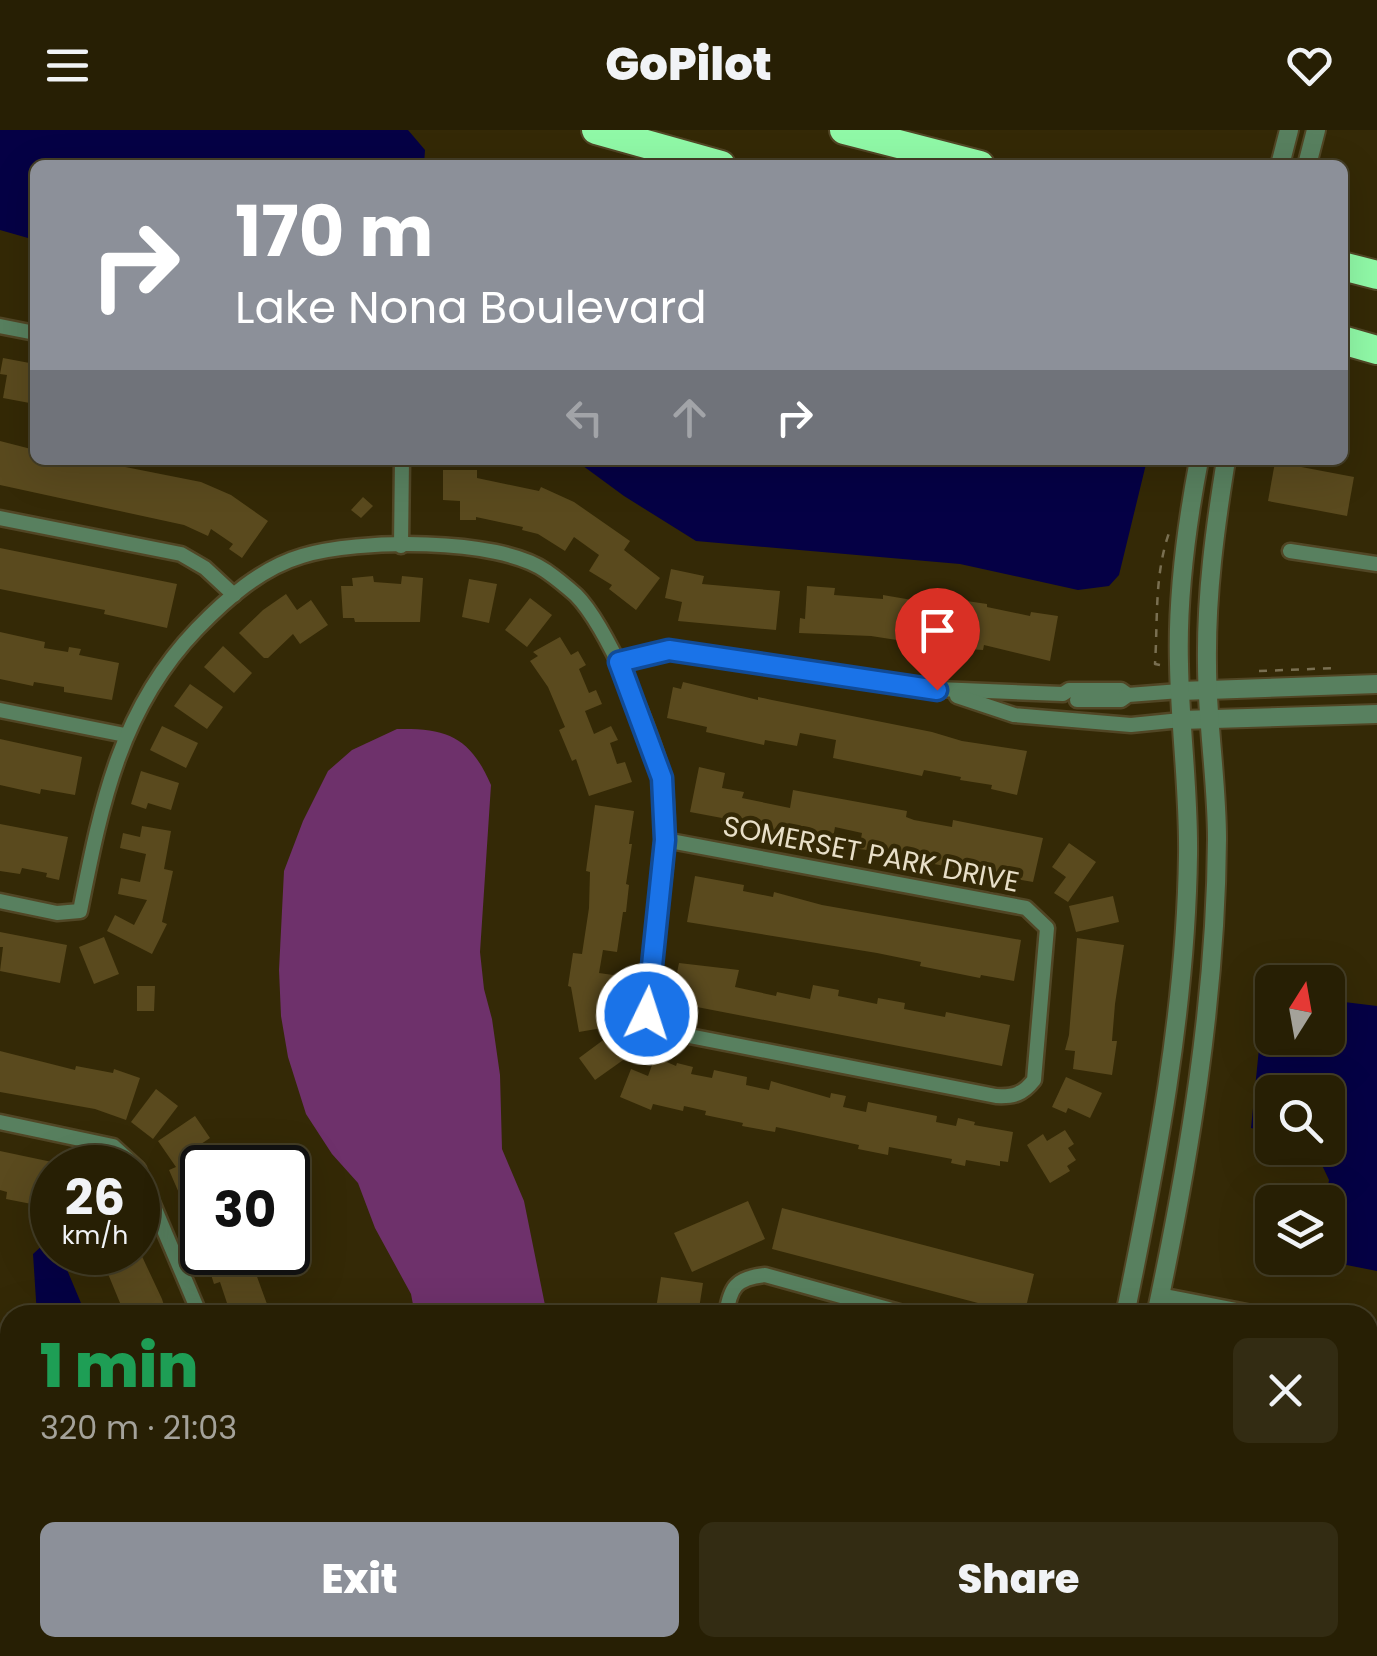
<!DOCTYPE html>
<html lang="en">
<head>
<meta charset="utf-8">
<style>
	:root { --surface:#271f04; --page:#332c13; --text:#f1f3f6; --muted:#a4a29a; --line:#433d26; --accent:#8c9099 }
	body { margin:0; font-family:Poppins,sans-serif; background:var(--page); color:var(--text); height:100vh; display:flex; flex-direction:column; font-size:38px; white-space:nowrap }
	* { box-sizing:border-box; margin:0 }
	p { font-size:32px; color:var(--muted) }
	.icon { flex:none; width:55px; height:55px; fill:none; stroke:currentColor; stroke-width:2; stroke-linecap:round; stroke-linejoin:round }
	.map { position:relative; flex:1; overflow:hidden }
	.sheet { position:absolute; left:0px; top:1175px; width:1378px; height:352px; display:flex; flex-direction:column; background:var(--surface); border-radius:30px 30px 0 0; box-shadow:0 10px 40px #0002,0 0 0 2px var(--line) }
	.sheet>* { flex:none }
	.hud { position:absolute; left:30px; top:30px; width:1318px; height:305px; border-radius:15px; box-shadow:0 10px 40px #0002,0 0 0 2px var(--line); background:#8c9099; color:#fff; overflow:hidden }
	.needle { width:65px; rotate:11deg }
	.fabs { position:absolute; left:1255px; top:835px; display:grid; gap:20px }
	.fabs a { display:grid; place-items:center; width:90px; height:90px; border-radius:15px; background:var(--surface); box-shadow:0 10px 40px #0002,0 0 0 2px var(--line); font-size:50px }
	.speed { position:absolute; left:30px; top:1015px; display:flex; gap:20px; font-size:50px; font-weight:700; text-align:center }
	.speed>* { display:grid; place-content:center; width:130px; height:130px; border-radius:50%; background:var(--surface); box-shadow:0 10px 40px #0002,0 0 0 2px var(--line); line-height:1 }
	.speed small { font-size:25px; font-weight:400 }
	.speed .limit { border:5px solid #111; border-radius:15px; background:#fff; color:#111 }
	.pin { position:absolute; display:grid; place-items:center; width:85px; height:85px; color:#fff; margin:-102px -42px; border-radius:50% 50% 50% 0; rotate:-45deg; box-shadow:0 0 10px #0007 }
	.pin .icon { rotate:45deg }
	.me { position:absolute; width:110px; margin:-55px; rotate:4deg; stroke-linejoin:round; filter:drop-shadow(0 0 8px #0008) }
	.turn { display:flex; align-items:center; gap:35px; height:210px; padding:0 40px; font-size:45px }
	.turn .icon { width:130px; height:130px; stroke-width:2.5 }
	.turn b { display:block; font-size:70px; line-height:85px }
	.lanes { display:flex; align-items:center; height:95px; padding:0 40px; background:#0003; justify-content:center; gap:50px; direction:ltr }
	.lanes .off { opacity:.35 }
	.round { display:grid; place-items:center; flex:none; width:105px; height:105px; border-radius:15px; background:var(--page) }
	.headline { display:flex; align-items:center; justify-content:space-between; height:170px; padding:0 40px }
	h1 { font-size:60px; font-weight:800; line-height:75px; color:#1e9e55 }
	.action { display:flex; gap:20px; margin-top:auto; padding:20px 40px }
	.action a { flex:1; height:115px; border-radius:15px; background:var(--accent); color:#fff; font-size:40px; font-weight:800; line-height:115px; text-align:center }
	.action a+a { background:var(--page); color:var(--text) }
	header { display:flex; justify-content:space-between; align-items:center; height:130px; padding:0 40px; background:var(--surface); font-size:45px; font-weight:800 }
	.map>svg:first-child { display:block }
	.green { fill:#6e316b }
	.water { fill:#050045 }
	.building { fill:#5a4a1e }
	.lines { fill:none; stroke-linecap:round; stroke-linejoin:round }
	.minor-casing { stroke:#514625; stroke-width:19 }
	.tertiary-casing { stroke:#514625; stroke-width:22 }
	.motorway-casing { stroke:#514625; stroke-width:32 }
	.path { stroke:#796f51; stroke-width:2.5; stroke-dasharray:8 8; stroke-linecap:butt }
	.minor { stroke:#58805f; stroke-width:14 }
	.tertiary { stroke:#58805f; stroke-width:18 }
	.motorway { stroke:#90f9a7; stroke-width:28 }
	.route-casing { stroke:#114b97; stroke-width:25 }
	.route { stroke:#1a73e8; stroke-width:18 }
	.labels { text-anchor:middle; dominant-baseline:central; stroke-width:9; stroke-linejoin:round; paint-order:stroke }
	.street-label { font-size:28px; fill:#e8dfc8; stroke:#342906 }
</style>
</head>
<body>
<header><svg class="icon" aria-label="menu" viewBox="0 0 24 24"><path d="M4 6h16M4 12h16M4 18h16"/></svg>GoPilot<svg class="icon" aria-label="heart" viewBox="0 0 24 24"><path d="M12 20l-8-8c-3-5 5-10 8-4 3-6 11-1 8 4z"/></svg></header>
<div class="map">
<svg width="1377" height="1526" viewBox="0 0 1377 1526">
	<rect width="100%" height="100%" fill="#342906"/>
	<path class="green" d="M 397,599 C 448,598 470,607 491,655 L 480,822 L 484,859 L 492,889 L 500,945 L 502,1019 L 524,1071 L 547,1185 L 415,1185 L 411,1164 L 375,1098 L 358,1053 L 332,1024 L 306,984 L 288,927 L 281,886 L 279,840 L 284,741 L 303,691 L 328,641 L 352,620 Z"/>
	<g class="water">
		<polygon points="0,0 408,0 425,20 424,35 35,35 35,110 0,100"/>
		<polygon points="575,330 1147,330 1119,445 1109,456 1078,460 960,434 696,411 624,366"/>
		<polygon points="1328,870 1377,876 1377,1141 1316,1129 1328,1128 1325,1072 1329,1050 1314,1018 1328,1018 1328,962 1272,962 1272,1003 1251,998 1263,879 1272,878 1272,908 1328,908"/>
		<polygon points="45,1113 52,1116 52,1122 60,1123 86,1185 37,1185 33,1124"/>
		<polygon points="10,1395 10,1488 0,1490 0,1405"/>
		<polygon points="1020,1518 1156,1518 1154,1526 1010,1526"/>
	</g>
	<g class="building">
		<polygon points="3,228 35,234 35,274 3,268 7,245 0,244"/>
		<polygon points="0,311 35,320 35,330 90,330 201,352 231,365 268,391 242,428 229,419 233,414 211,399 208,406 184,395 0,355"/>
		<polygon points="1275,332 1354,347 1347,386 1268,371"/>
		<polygon points="443,340 477,340 477,348 539,361 541,357 574,372 630,411 624,420 660,448 636,480 609,459 612,455 589,441 599,425 574,407 565,421 538,404 522,400 523,397 476,387 476,390 460,390 460,371 443,370"/>
		<polygon points="363,367 373,376 361,388 351,380"/>
		<polygon points="0,418 177,454 167,498 104,484 105,480 0,459"/>
		<polygon points="671,439 704,446 702,454 780,461 776,500 678,491 682,472 665,468"/>
		<polygon points="373,446 374,452 401,454 402,446 423,448 420,492 355,492 354,488 343,488 341,456 353,456 352,448"/>
		<polygon points="469,449 497,454 489,493 462,487"/>
		<polygon points="807,456 835,458 834,465 883,469 883,465 918,471 919,464 987,474 987,477 1030,486 1031,482 1058,486 1050,531 984,515 983,520 968,519 969,503 932,495 929,515 871,506 799,503 800,488 805,489"/>
		<polygon points="286,464 297,480 311,470 328,495 300,514 293,504 268,528 264,528 239,503 263,480"/>
		<polygon points="530,468 552,485 527,517 505,500"/>
		<polygon points="0,502 45,512 44,518 68,522 69,517 81,519 79,525 119,533 112,570 64,562 64,557 34,552 33,556 0,549"/>
		<polygon points="560,507 571,525 578,521 586,535 579,539 589,563 596,560 602,574 585,581 594,604 611,596 618,610 610,613 617,634 625,632 632,652 589,666 576,629 572,631 559,600 565,597 548,557 530,531 538,526 533,522"/>
		<polygon points="223,516 252,543 234,563 204,537"/>
		<polygon points="683,552 758,570 758,567 772,570 932,602 962,611 1027,621 1017,665 991,659 992,655 960,650 961,647 924,640 922,646 833,628 836,610 800,603 797,616 765,610 764,615 706,602 707,597 667,588 673,557 681,559"/>
		<polygon points="190,554 223,577 207,599 174,576"/>
		<polygon points="162,596 198,613 186,638 150,620"/>
		<polygon points="0,609 82,627 75,665 41,659 40,664 0,655"/>
		<polygon points="699,637 725,643 722,658 744,662 742,668 790,678 793,660 907,681 906,687 914,690 952,697 953,690 1043,708 1033,752 923,732 923,727 859,719 862,703 835,697 832,714 721,692 722,688 690,682"/>
		<polygon points="141,641 179,653 171,680 148,673 146,679 131,674"/>
		<polygon points="595,675 634,681 629,714 632,714 626,754 629,755 626,782 623,782 617,822 603,820 599,843 620,846 615,876 619,895 579,902 571,857 568,856 573,823 582,824 589,778 590,742 586,741"/>
		<polygon points="0,694 68,707 59,750 46,747 47,743 22,738 20,744 0,741"/>
		<polygon points="142,696 171,701 164,739 173,741 162,792 167,794 152,824 107,801 115,785 134,795 147,770 118,764 121,748 140,752 146,724 120,718 123,703 140,707"/>
		<polygon points="1069,713 1096,732 1068,772 1054,763 1066,747 1052,737"/>
		<polygon points="695,746 744,755 743,761 773,767 774,762 822,775 1021,810 1014,851 981,845 980,848 920,836 921,832 877,823 687,792"/>
		<polygon points="1113,766 1119,792 1076,802 1069,776"/>
		<polygon points="0,802 67,815 60,853 0,841 3,817 0,817"/>
		<polygon points="104,807 119,844 94,854 79,817"/>
		<polygon points="1077,808 1124,815 1115,874 1112,911 1117,911 1112,945 1073,939 1075,921 1065,920 1069,905"/>
		<polygon points="679,833 739,840 735,857 776,866 777,862 810,869 813,855 839,860 838,866 877,874 878,868 905,873 904,879 945,887 946,882 1010,895 1002,936 671,872"/>
		<polygon points="137,856 155,856 154,881 137,881"/>
		<polygon points="610,905 626,928 595,950 579,928"/>
		<polygon points="0,921 75,940 76,936 113,943 114,939 140,948 126,990 95,979 0,962"/>
		<polygon points="655,927 676,936 677,933 693,937 691,944 712,948 714,940 747,947 746,955 769,960 771,951 830,968 831,963 846,966 843,977 866,982 868,972 937,986 936,992 956,996 958,988 975,992 974,995 1013,1002 1008,1032 1000,1031 1000,1036 966,1030 965,1036 951,1033 952,1029 889,1017 888,1025 858,1019 859,1015 776,997 775,1002 742,996 743,993 705,985 706,981 684,976 683,981 653,974 651,980 620,967 631,939 648,946"/>
		<polygon points="1066,947 1102,963 1090,988 1068,978 1066,983 1052,977"/>
		<polygon points="156,959 178,976 153,1009 131,992"/>
		<polygon points="195,986 210,1008 201,1014 211,1038 202,1038 202,1090 192,1093 169,1040 176,1037 158,1011"/>
		<polygon points="1065,1000 1074,1014 1068,1018 1076,1030 1067,1036 1070,1041 1050,1053 1027,1015 1043,1004 1047,1011"/>
		<polygon points="0,1021 52,1032 52,1078 6,1069 7,1062 0,1060"/>
		<polygon points="748,1071 765,1109 692,1142 674,1103"/>
		<polygon points="782,1078 1034,1144 1024,1185 772,1119"/>
		<polygon points="139,1120 162,1169 167,1185 125,1185 99,1122 138,1122"/>
		<polygon points="224,1122 248,1122 271,1185 231,1185 220,1152 214,1154 206,1129"/>
		<polygon points="661,1147 703,1153 698,1185 655,1185"/>
	</g>
	<g class="lines">
		<g class="minor-casing">
			<g id="minor">
				<polyline points="0,196 35,203"/>
				<polyline points="0,388 181,424 205,438 234,465"/>
				<polyline points="401,416 402,330"/>
				<polyline points="1290,421 1377,434"/>
				<polyline points="619,532 643,524 669,520 937,559 1063,564 1069,560 1121,560 1128,565"/>
				<polyline points="957,566 1014,585 1131,595 1181,590"/>
				<polyline points="1077,570 1121,570 1128,565 1180,561"/>
				<polyline points="0,580 125,605"/>
				<path d="M 0,771 L 57,783 L 80,781 C 101,676 119,580 197,499 C 226,469 261,438 302,426 C 357,409 498,407 546,441 C 556,448 567,457 576,465 C 606,495 655,607 663,649 C 675,717 656,793 647,860 L 647,885 L 656,894 L 674,903 L 996,966 C 1014,967 1023,964 1034,950 L 1047,798 L 1026,778 L 665,710"/>
				<polyline points="0,992 113,1016 137,1038"/>
				<polyline points="138,1039 200,1185"/>
				<polyline points="1160,1165 1262,1185"/>
				<path d="M 726,1185 C 730,1157 736,1148 765,1145 L 910,1185"/>
				<polyline points="266,1518 268,1526"/>
				<polyline points="752,1518 756,1526"/>
				<polyline points="483,1521 498,1526"/>
				<polyline points="570,1526 639,1518"/>
				<polyline points="1264,1526 1266,1518"/>
			</g>
		</g>
		<g class="tertiary-casing">
			<g id="tertiary">
				<polyline points="1280,35 1289,0"/>
				<polyline points="1307,35 1316,0"/>
				<polyline points="1180,561 1377,554"/>
				<polyline points="1181,590 1377,584"/>
				<path d="M 1125,1185 C 1156,1034 1186,880 1188,725 C 1189,661 1180,598 1179,534 C 1177,465 1186,398 1199,330"/>
				<path d="M 1156,1185 C 1189,1030 1216,869 1217,709 C 1217,651 1207,593 1207,534 C 1206,465 1215,398 1226,330"/>
				<polyline points="922,1526 931,1518"/>
				<polyline points="965,1526 975,1518"/>
			</g>
		</g>
		<g class="motorway-casing">
			<g id="motorway">
				<polyline points="596,0 721,35"/>
				<polyline points="844,0 980,35"/>
				<polyline points="1342,136 1377,145"/>
				<polyline points="1342,210 1377,220"/>
			</g>
		</g>
		<g class="path">
			<path d="M 1160,535 L 1155,534 C 1158,488 1154,444 1170,400"/>
			<polyline points="1259,541 1336,538"/>
		</g>
		<use href="#minor" class="minor"/>
		<use href="#tertiary" class="tertiary"/>
		<use href="#motorway" class="motorway"/>
	</g>
	<g class="lines">
		<g class="route-casing">
			<polyline id="route" points="647,884 665,710 662,648 619,532 669,520 937,560"/>
		</g>
		<use href="#route" class="route"/>
	</g>
	<g class="labels">
		<g class="street-label">
			<text transform="translate(871 724) rotate(11)">SOMERSET PARK DRIVE</text>
		</g>
	</g>
</svg>
<div class="fabs">
<a><svg class="needle" viewBox="-14 -14 28 28"><path d="M0-13l5 13h-10z" fill="#e53935"/><path d="M0 13l5-13h-10z" fill="#a4a29a"/></svg></a>
<a><svg class="icon" aria-label="search" viewBox="0 0 24 24"><circle cx="10" cy="10" r="6"/><path d="M15 15l6 6"/></svg></a>
<a><svg class="icon" aria-label="layers" viewBox="0 0 24 24"><path d="M12 4l9 5-9 5-9-5zM3 14l9 5 9-5"/></svg></a>
</div>
<div class="speed"><div>26<small>km/h</small></div><div class="limit">30</div></div>
<div class="pin" style="left:937px;top:560px;background:#d93025"><svg class="icon" aria-label="arrive" viewBox="0 0 24 24"><path d="M6 21V4h12l-3 4 3 4H6"/></svg></div>
<svg class="me" style="left:647px;top:884px" viewBox="-20 -20 40 40"><circle r="17" fill="#1a73e8" stroke="#fff" stroke-width="3"/><path d="M0-11L8 9 0 5-8 9z" fill="#fff"/></svg>
<div class="hud">
<div class="turn"><svg class="icon" aria-label="right" viewBox="0 0 24 24"><path d="M7 20v-9h11M14 6l5 5-5 5"/></svg><div><b>170 m</b>Lake Nona Boulevard</div></div>
<div class="lanes"><svg class="icon off" aria-label="left" viewBox="0 0 24 24"><path d="M17 20v-9H6M10 6l-5 5 5 5"/></svg><svg class="icon off" aria-label="ahead" viewBox="0 0 24 24"><path d="M12 20V5M6 11l6-6 6 6"/></svg><svg class="icon" aria-label="right" viewBox="0 0 24 24"><path d="M7 20v-9h11M14 6l5 5-5 5"/></svg></div>
</div>
<section class="sheet">
<div class="headline"><div><h1>1 min</h1><p>320 m · 21:03</p></div><a class="round"><svg class="icon" aria-label="close" viewBox="0 0 24 24"><path d="M6 6l12 12M18 6L6 18"/></svg></a></div>
<div class="action"><a>Exit</a><a>Share</a></div>
</section>
</div>
</body>
</html>
